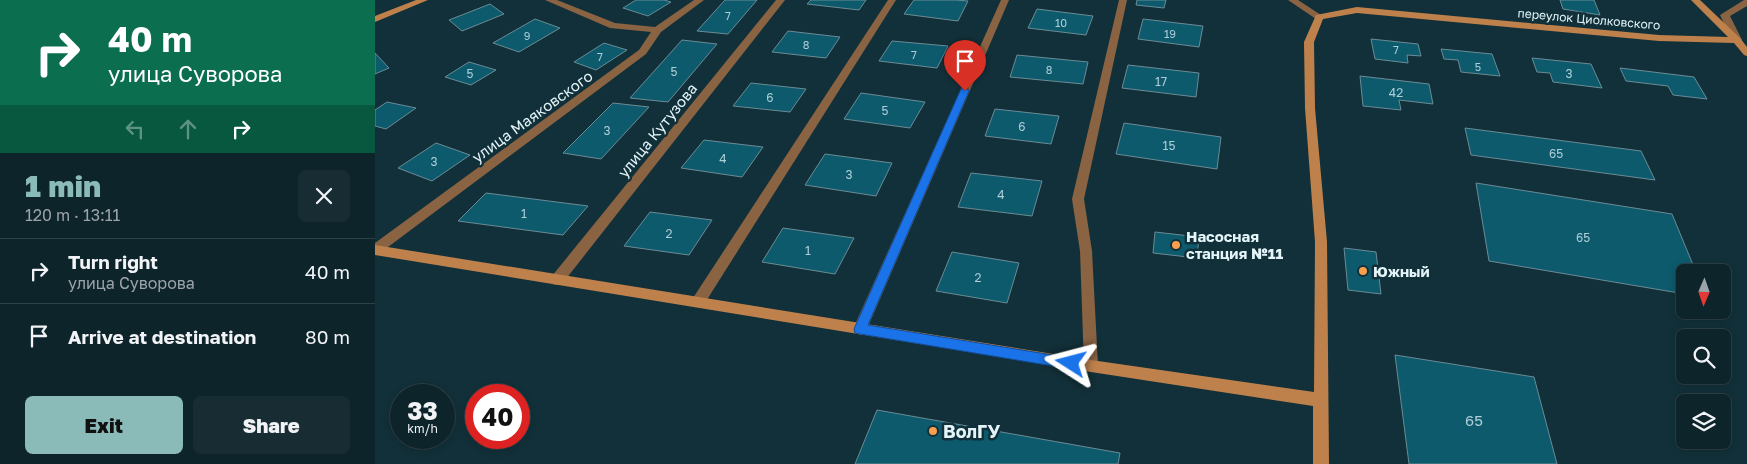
<!DOCTYPE html>
<html lang="en">
<head>
<meta charset="utf-8">
<style>
	:root { --surface:#0e242b; --page:#172c33; --text:#f1f3f6; --muted:#9ba4a9; --line:#2e4147; --accent:#8bbbb9 }
	body { margin:0; font-family:"Golos Text",sans-serif; background:var(--page); color:var(--text); height:100vh; display:flex; flex-direction:column; font-size:19px; white-space:nowrap }
	* { box-sizing:border-box; margin:0 }
	p { font-size:16px; color:var(--muted) }
	.icon { flex:none; width:28px; height:28px; fill:none; stroke:currentColor; stroke-width:2; stroke-linecap:round; stroke-linejoin:round }
	.map { position:relative; flex:1; overflow:hidden }
	.panel { display:flex; flex-direction:column; background:var(--surface); width:375px }
	.panel>* { flex:none }
	.banner { background:#0b6e4f; color:#fff; overflow:hidden }
	.needle { width:32px; rotate:182deg }
	.fabs { position:absolute; left:1301px; top:264px; display:grid; gap:10px }
	.fabs a { display:grid; place-items:center; width:55px; height:55px; border-radius:8px; background:var(--surface); box-shadow:0 2px 8px #0003,0 0 0 1px var(--line); font-size:25px }
	.speed { position:absolute; left:15px; top:384px; display:flex; gap:10px; font-size:25px; font-weight:700; text-align:center }
	.speed>* { display:grid; place-content:center; width:65px; height:65px; border-radius:50%; background:var(--surface); box-shadow:0 2px 8px #0003,0 0 0 1px var(--line); line-height:1 }
	.speed small { font-size:12px; font-weight:400 }
	.speed .limit { border:8px solid #d22; background:#fff; color:#111 }
	.pin { position:absolute; display:grid; place-items:center; width:42px; height:42px; color:#fff; margin:-51px -21px; border-radius:50% 50% 50% 0; rotate:-45deg; box-shadow:0 0 5px #0007 }
	.pin .icon { rotate:45deg }
	.me { position:absolute; width:55px; margin:-28px; rotate:279deg; stroke-linejoin:round; filter:drop-shadow(0 0 4px #0008) }
	.turn { display:flex; align-items:center; gap:18px; height:105px; padding:0 25px; font-size:22px }
	.turn .icon { width:65px; height:65px; stroke-width:2.5 }
	.turn b { display:block; font-size:35px; line-height:42px }
	.lanes { display:flex; align-items:center; height:48px; padding:0 25px; background:#0003; justify-content:center; gap:25px; direction:ltr }
	.lanes .off { opacity:.35 }
	.round { display:grid; place-items:center; flex:none; width:52px; height:52px; border-radius:8px; background:var(--page) }
	.overview { display:flex; align-items:center; justify-content:space-between; height:85px; padding:0 25px }
	h1 { font-size:30px; font-weight:800; line-height:38px; color:var(--accent) }
	.button { display:flex; gap:10px; margin-top:auto; padding:10px 25px }
	.button a { flex:1; height:58px; border-radius:8px; background:var(--accent); color:#111; font-size:20px; font-weight:800; line-height:58px; text-align:center }
	.button a+a { background:var(--page); color:var(--text) }
	ul { padding:0; list-style:none }
	li { display:flex; align-items:center; gap:15px; height:65px; padding:0 25px; border-top:1px solid var(--line) }
	li div { flex:1 }
	li b { display:block; font-size:19px }
	li em { font-style:normal }
	main { display:flex; flex:1; min-height:0 }
	.map>svg:first-child { display:block }
	.building { fill:#0d5a6d; stroke:#6b8b95 }
	.lines { fill:none; stroke-linecap:round; stroke-linejoin:round }
	.lane { fill:#8a6343; fill-rule:evenodd }
	.street { fill:#8a6343; fill-rule:evenodd }
	.secondary { fill:#bf814c; fill-rule:evenodd }
	.route { fill:#1a73e8; stroke:#114b97 }
	.poi-dot { fill:#fa9f4e; stroke:#123039; stroke-width:2 }
	.labels { text-anchor:middle; dominant-baseline:central; stroke-width:5; stroke-linejoin:round; paint-order:stroke }
	.far-number-label { font-size:11px; fill:#aeced7 }
	.far-street-label { font-size:12px; fill:#e4f5fa; stroke:#123039 }
	.number-label { font-size:12px; fill:#aeced7 }
	.street-label { font-size:15px; fill:#e4f5fa; stroke:#123039 }
	.poi-label { font-size:15px; font-weight:bold; fill:#e4f5fa; stroke:#123039; text-anchor:start }
	.near-number-label { font-size:15px; fill:#aeced7 }
	.near-poi-label { font-size:18px; font-weight:bold; fill:#e4f5fa; stroke:#123039; text-anchor:start }
</style>
</head>
<body>
<main>
<section class="panel">
<div class="banner">
<div class="turn"><svg class="icon" aria-label="right" viewBox="0 0 24 24"><path d="M7 20v-9h11M14 6l5 5-5 5"/></svg><div><b>40 m</b>улица Суворова</div></div>
<div class="lanes"><svg class="icon off" aria-label="left" viewBox="0 0 24 24"><path d="M17 20v-9H6M10 6l-5 5 5 5"/></svg><svg class="icon off" aria-label="ahead" viewBox="0 0 24 24"><path d="M12 20V5M6 11l6-6 6 6"/></svg><svg class="icon" aria-label="right" viewBox="0 0 24 24"><path d="M7 20v-9h11M14 6l5 5-5 5"/></svg></div>
</div>
<div class="overview"><div><h1>1 min</h1><p>120 m · 13:11</p></div><a class="round"><svg class="icon" aria-label="close" viewBox="0 0 24 24"><path d="M6 6l12 12M18 6L6 18"/></svg></a></div>
<ul>
<li><svg class="icon" aria-label="right" viewBox="0 0 24 24"><path d="M7 20v-9h11M14 6l5 5-5 5"/></svg><div><b>Turn right</b><p>улица Суворова</p></div><em>40 m</em></li>
<li><svg class="icon" aria-label="arrive" viewBox="0 0 24 24"><path d="M6 21V4h12l-3 4 3 4H6"/></svg><div><b>Arrive at destination</b></div><em>80 m</em></li>
</ul>
<div class="button"><a>Exit</a><a>Share</a></div>
</section>
<div class="map">
<svg width="1372" height="464" viewBox="0 0 1372 464">
	<rect width="100%" height="100%" fill="#123039"/>
	<g class="building">
		<polygon points="261,0 289,0 296,2 273,16 248,8"/>
		<polygon points="350,0 382,0 353,34 322,31"/>
		<polygon points="436,0 491,0 484,10 432,4"/>
		<polygon points="539,0 581,0 593,1 583,21 529,14"/>
		<polygon points="762,0 791,0 789,8 761,5"/>
		<polygon points="1185,0 1219,0 1225,15 1188,9"/>
		<polygon points="115,4 129,14 87,31 74,20"/>
		<polygon points="662,9 718,16 711,35 653,28"/>
		<polygon points="160,19 185,28 144,52 118,43"/>
		<polygon points="768,19 828,26 824,47 763,39"/>
		<polygon points="413,31 465,37 451,58 397,52"/>
		<polygon points="996,39 1043,44 1046,56 1032,55 1033,63 1000,59"/>
		<polygon points="307,40 342,44 293,102 255,98"/>
		<polygon points="517,41 573,46 562,68 504,61"/>
		<polygon points="229,43 252,50 221,70 199,62"/>
		<polygon points="1066,49 1117,54 1125,76 1086,72 1083,60 1069,59"/>
		<polygon points="0,53 14,68 0,74"/>
		<polygon points="642,55 713,62 708,84 635,77"/>
		<polygon points="1157,58 1216,64 1227,88 1178,82 1175,73 1162,72"/>
		<polygon points="94,62 121,70 96,85 70,77"/>
		<polygon points="753,65 824,73 821,97 747,88"/>
		<polygon points="1245,68 1319,77 1332,99 1298,95 1293,86 1251,81"/>
		<polygon points="985,76 1054,84 1058,104 1024,100 1026,110 988,106"/>
		<polygon points="376,83 431,89 415,112 358,106"/>
		<polygon points="486,93 550,102 535,128 469,119"/>
		<polygon points="12,102 41,108 11,129 0,126 0,110"/>
		<polygon points="238,103 274,107 226,159 188,153"/>
		<polygon points="620,109 684,116 676,144 610,136"/>
		<polygon points="749,123 846,137 842,169 741,154"/>
		<polygon points="1090,128 1266,151 1280,180 1096,155"/>
		<polygon points="329,140 388,147 367,177 306,168"/>
		<polygon points="61,143 95,155 57,181 23,168"/>
		<polygon points="450,154 517,163 501,196 430,185"/>
		<polygon points="596,173 667,181 657,216 583,207"/>
		<polygon points="1101,183 1297,214 1321,272 1310,272 1310,294 1114,261"/>
		<polygon points="111,193 213,206 188,235 83,221"/>
		<polygon points="275,212 337,220 314,255 249,246"/>
		<polygon points="408,228 479,238 460,274 387,262"/>
		<polygon points="780,232 824,237 822,258 778,253"/>
		<polygon points="969,248 1001,252 1006,294 973,290"/>
		<polygon points="577,252 644,263 632,303 561,291"/>
		<polygon points="1020,355 1159,377 1182,464 1034,464"/>
		<polygon points="502,410 745,453 743,464 480,464"/>
	</g>
	<g class="lines">
		<polygon class="lane" points="1369,0 1372,0 1372,6 1355,16 1367,40 1362,43 1357,40 1345,15"/>
		<g class="street">
			<polygon points="170,0 182,0 240,23 280,27 319,0 329,0 286,32 271,54 5,253 0,255 0,243 264,50 276,32 235,28"/>
			<polygon points="401,0 410,0 187,284 182,285 177,284 175,280 177,276"/>
			<polygon points="513,0 521,0 328,306 323,307 318,306 316,302 318,298"/>
			<polygon points="626,0 634,0 492,329 490,333 485,335 480,333 478,329"/>
			<polygon points="744,0 752,0 709,199 717,251 723,366 721,370 716,372 711,370 709,366 705,251 697,199"/>
			<polygon points="913,0 923,0 949,17 947,19 941,19"/>
		</g>
		<g class="secondary">
			<polygon points="41,0 53,0 0,22 0,16"/>
			<polygon points="1316,0 1325,0 1365,38 1372,47 1372,56 1369,55 1359,43 1284,41 982,13 948,19 939,42 940,108 952,242 954,464 938,464 938,406 716,372 0,255 0,245 716,360 939,392 940,242 930,108 929,42 941,15 982,7 1284,35 1353,37"/>
		</g>
	</g>
	<polygon class="route" points="586,89 593,89 594,91 493,325 696,358 701,359 703,363 701,367 696,369 485,334 480,333 479,329"/>
	<g class="poi-dot">
		<circle cx="801" cy="245" r="5"/>
		<circle cx="988" cy="271" r="5"/>
		<circle cx="558" cy="431" r="5"/>
	</g>
	<g class="labels">
		<g class="far-number-label">
			<text x="353" y="15">7</text>
			<text x="686" y="22">10</text>
			<text x="795" y="33">19</text>
			<text x="152" y="35">9</text>
			<text x="431" y="44">8</text>
			<text x="1021" y="49">7</text>
			<text x="539" y="54">7</text>
			<text x="225" y="56">7</text>
			<text x="1103" y="66">5</text>
			<text x="674" y="69">8</text>
		</g>
		<g class="far-street-label">
			<text transform="translate(1214 19) rotate(5)">переулок Циолковского</text>
		</g>
		<g class="number-label">
			<text x="299" y="71">5</text>
			<text x="95" y="73">5</text>
			<text x="1194" y="73">3</text>
			<text x="786" y="81">17</text>
			<text x="1021" y="92">42</text>
			<text x="395" y="97">6</text>
			<text x="510" y="110">5</text>
			<text x="647" y="126">6</text>
			<text x="232" y="130">3</text>
			<text x="794" y="145">15</text>
			<text x="1181" y="153">65</text>
			<text x="348" y="158">4</text>
			<text x="59" y="161">3</text>
			<text x="474" y="174">3</text>
			<text x="626" y="194">4</text>
			<text x="149" y="213">1</text>
			<text x="294" y="233">2</text>
			<text x="1208" y="237">65</text>
			<text x="433" y="250">1</text>
			<text x="603" y="277">2</text>
		</g>
		<g class="street-label">
			<text transform="translate(157 116) rotate(-36)">улица Маяковского</text>
			<text transform="translate(282 130) rotate(-51)">улица Кутузова</text>
		</g>
		<g class="poi-label">
			<text x="811" y="236">Насосная<tspan x="811" dy="17">станция №11</tspan></text>
			<text x="998" y="271">Южный</text>
		</g>
		<g class="near-number-label">
			<text x="1099" y="420">65</text>
		</g>
		<g class="near-poi-label">
			<text x="568" y="431">ВолГУ</text>
		</g>
	</g>
</svg>
<div class="fabs">
<a><svg class="needle" viewBox="-14 -14 28 28"><path d="M0-13l5 13h-10z" fill="#e53935"/><path d="M0 13l5-13h-10z" fill="#9ba4a9"/></svg></a>
<a><svg class="icon" aria-label="search" viewBox="0 0 24 24"><circle cx="10" cy="10" r="6"/><path d="M15 15l6 6"/></svg></a>
<a><svg class="icon" aria-label="layers" viewBox="0 0 24 24"><path d="M12 4l9 5-9 5-9-5zM3 14l9 5 9-5"/></svg></a>
</div>
<div class="speed"><div>33<small>km/h</small></div><div class="limit">40</div></div>
<div class="pin" style="left:590px;top:91px;background:#d93025"><svg class="icon" aria-label="arrive" viewBox="0 0 24 24"><path d="M6 21V4h12l-3 4 3 4H6"/></svg></div>
<svg class="me" style="left:696px;top:363px" viewBox="-20 -20 40 40"><path d="M0-17L14 15 0 8-14 15z" fill="#1a73e8" stroke="#fff" stroke-width="4"/></svg>
</div>
</main>
</body>
</html>
